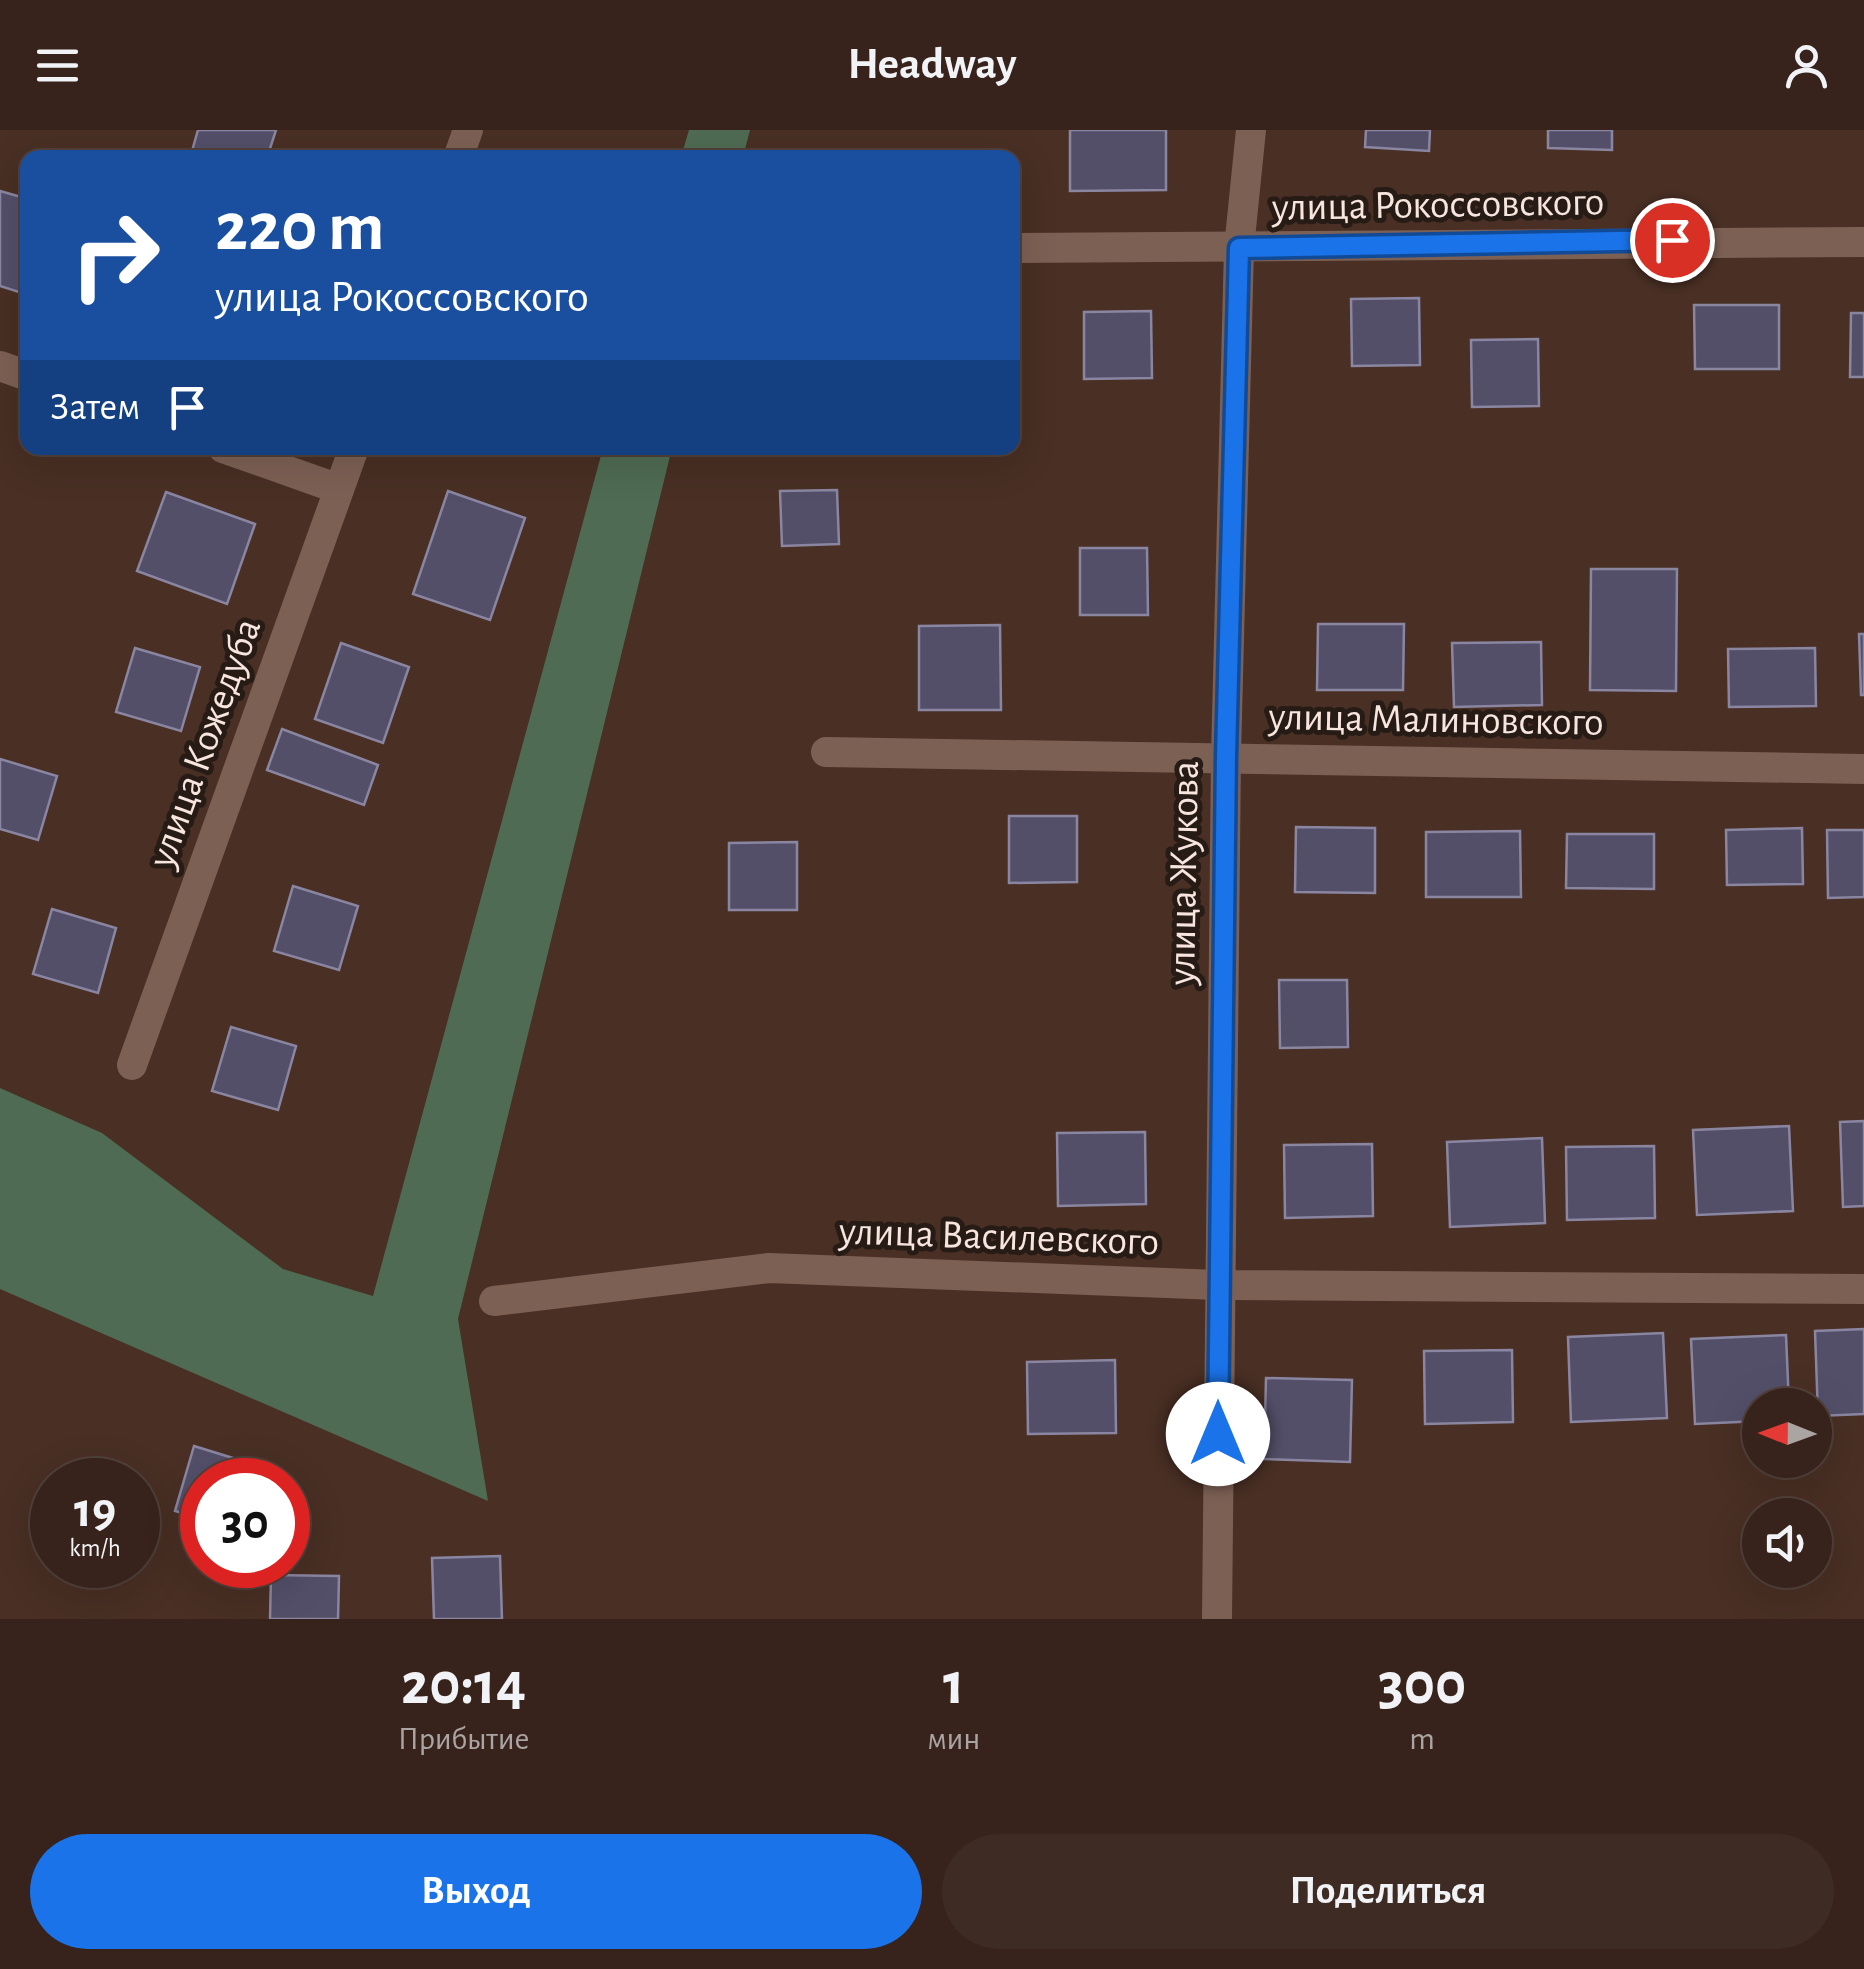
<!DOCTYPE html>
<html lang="ru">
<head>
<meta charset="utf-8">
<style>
	:root { --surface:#37231b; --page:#3e2b24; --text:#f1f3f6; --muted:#aaa4a3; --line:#51403a; --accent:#1a73e8 }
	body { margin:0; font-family:"Alegreya Sans",sans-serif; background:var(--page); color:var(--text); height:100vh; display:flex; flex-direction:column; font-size:38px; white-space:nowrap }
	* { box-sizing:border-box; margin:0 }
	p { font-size:32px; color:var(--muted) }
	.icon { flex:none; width:55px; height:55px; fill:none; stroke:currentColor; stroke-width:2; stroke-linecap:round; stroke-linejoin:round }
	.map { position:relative; height:1489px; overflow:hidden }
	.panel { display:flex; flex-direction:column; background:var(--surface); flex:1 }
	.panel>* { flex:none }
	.banner { position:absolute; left:20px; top:20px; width:1000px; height:305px; border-radius:20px; box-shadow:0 10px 40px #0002,0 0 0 2px var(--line); background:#1a4fa0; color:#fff; overflow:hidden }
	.needle { width:65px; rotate:271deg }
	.controls { position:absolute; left:1742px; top:1258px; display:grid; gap:20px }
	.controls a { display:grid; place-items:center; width:90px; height:90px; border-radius:50%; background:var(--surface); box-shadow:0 10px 40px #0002,0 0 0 2px var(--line); font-size:50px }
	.speed { position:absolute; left:30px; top:1328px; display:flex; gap:20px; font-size:50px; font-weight:700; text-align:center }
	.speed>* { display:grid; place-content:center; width:130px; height:130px; border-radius:50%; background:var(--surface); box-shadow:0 10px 40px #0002,0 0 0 2px var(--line); line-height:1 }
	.speed small { font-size:25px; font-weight:400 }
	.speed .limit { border:15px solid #d22; background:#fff; color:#111 }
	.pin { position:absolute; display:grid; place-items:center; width:85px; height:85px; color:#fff; margin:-42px; border:5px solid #fff; border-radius:50%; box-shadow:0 2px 10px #0007 }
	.me { position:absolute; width:110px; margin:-55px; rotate:0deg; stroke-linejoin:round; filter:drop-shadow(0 0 8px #0008) }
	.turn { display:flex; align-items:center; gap:35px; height:210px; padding:0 30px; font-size:45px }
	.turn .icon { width:130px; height:130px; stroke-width:2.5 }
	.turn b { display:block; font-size:70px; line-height:85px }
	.then { display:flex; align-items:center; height:95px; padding:0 30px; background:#0003; gap:20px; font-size:38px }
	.eta { display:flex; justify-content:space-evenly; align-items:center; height:170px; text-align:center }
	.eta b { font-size:60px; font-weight:600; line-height:70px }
	.action { display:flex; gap:20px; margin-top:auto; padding:20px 30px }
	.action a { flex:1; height:115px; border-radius:60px; background:var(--accent); color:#fff; font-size:40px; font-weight:600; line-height:115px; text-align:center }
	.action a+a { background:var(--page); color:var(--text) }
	header { display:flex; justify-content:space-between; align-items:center; height:130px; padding:0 30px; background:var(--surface); font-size:45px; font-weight:600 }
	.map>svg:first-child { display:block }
	.forest { fill:#4f6b53 }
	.building { fill:#534f69; stroke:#8a86a2; stroke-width:2.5 }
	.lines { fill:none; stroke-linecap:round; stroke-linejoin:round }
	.street { stroke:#7d6054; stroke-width:30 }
	.route-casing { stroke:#114b97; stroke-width:25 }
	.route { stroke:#1a73e8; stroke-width:18 }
	.labels { text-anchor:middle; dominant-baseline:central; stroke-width:10; stroke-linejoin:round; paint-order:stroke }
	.street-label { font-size:40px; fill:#f7e5de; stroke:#271b16 }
</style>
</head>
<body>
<header><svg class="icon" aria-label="menu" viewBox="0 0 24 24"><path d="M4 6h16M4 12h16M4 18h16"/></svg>Headway<svg class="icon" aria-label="person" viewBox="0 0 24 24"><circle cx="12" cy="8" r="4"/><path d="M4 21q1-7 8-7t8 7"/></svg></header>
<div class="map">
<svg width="1864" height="1489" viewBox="0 0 1864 1489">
	<rect width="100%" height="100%" fill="#492f24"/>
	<g class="forest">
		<polygon points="689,0 750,0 743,27 681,27"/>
		<polygon points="603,318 672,318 458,1189 488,1371 0,1159 0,958 102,1003 283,1139 373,1166"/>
	</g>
	<g class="building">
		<polygon points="198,0 276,0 267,28 190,28"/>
		<polygon points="1070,0 1166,0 1166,60 1070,61"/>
		<polygon points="1366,0 1430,0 1429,21 1365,17"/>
		<polygon points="1548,0 1612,0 1612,20 1548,18"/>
		<polygon points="975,24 975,28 872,28 872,27"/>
		<polygon points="0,61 28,69 28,143 22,163 0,156"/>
		<polygon points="1419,168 1420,235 1352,236 1351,169"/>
		<polygon points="1694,175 1779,175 1779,239 1695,239"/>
		<polygon points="1151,181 1152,248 1084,249 1084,182"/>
		<polygon points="1851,183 1864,183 1864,247 1850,247"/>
		<polygon points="1538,209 1539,276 1472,277 1471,210"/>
		<polygon points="837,360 839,414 782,416 780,361"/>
		<polygon points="448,361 525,388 490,490 413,464"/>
		<polygon points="166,362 255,394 227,474 137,441"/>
		<polygon points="1080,418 1147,418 1148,485 1080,485"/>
		<polygon points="1591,439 1677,439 1676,561 1590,560"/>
		<polygon points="1318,494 1404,494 1403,560 1317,560"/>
		<polygon points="1000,495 1001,580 919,580 919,496"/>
		<polygon points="1859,504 1864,504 1864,565 1861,565"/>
		<polygon points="1541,512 1542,575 1454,577 1452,513"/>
		<polygon points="341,513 409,537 383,613 315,589"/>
		<polygon points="135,518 200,537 181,601 116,582"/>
		<polygon points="1815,518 1816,576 1729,577 1728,519"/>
		<polygon points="282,599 378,635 364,675 267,640"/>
		<polygon points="0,629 57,646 38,710 0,699"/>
		<polygon points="1009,686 1077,686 1077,752 1009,753"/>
		<polygon points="1296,697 1375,698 1375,763 1295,762"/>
		<polygon points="1802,698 1803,754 1727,755 1726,700"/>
		<polygon points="1827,700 1864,700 1864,767 1828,768"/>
		<polygon points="1520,701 1521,767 1426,767 1426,702"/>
		<polygon points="1567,704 1654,704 1654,759 1566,758"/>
		<polygon points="797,712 797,780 729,780 729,713"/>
		<polygon points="293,756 358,776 339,840 274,821"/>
		<polygon points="52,779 116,798 98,863 33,844"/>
		<polygon points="1279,850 1347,850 1348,917 1280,918"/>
		<polygon points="231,897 296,916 278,980 212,961"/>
		<polygon points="1864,991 1864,1076 1843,1077 1840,992"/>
		<polygon points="1789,996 1793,1081 1697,1085 1693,1000"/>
		<polygon points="1145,1002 1146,1074 1058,1076 1057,1003"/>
		<polygon points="1542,1008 1545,1093 1450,1097 1447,1012"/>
		<polygon points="1372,1014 1373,1086 1285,1088 1284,1015"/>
		<polygon points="1654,1016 1655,1088 1567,1090 1566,1017"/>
		<polygon points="1864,1199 1864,1284 1818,1286 1815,1201"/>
		<polygon points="1663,1203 1667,1288 1571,1292 1568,1207"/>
		<polygon points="1786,1205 1789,1275 1760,1275 1760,1291 1695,1294 1691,1209"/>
		<polygon points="1512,1220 1513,1292 1425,1294 1424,1221"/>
		<polygon points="1115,1230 1116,1303 1028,1304 1027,1232"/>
		<polygon points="1266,1248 1352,1250 1350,1332 1264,1329"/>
		<polygon points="194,1316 259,1336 255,1350 202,1350 202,1389 175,1381"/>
		<polygon points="500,1426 502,1489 434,1489 432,1428"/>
		<polygon points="271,1445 339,1446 338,1489 270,1489"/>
	</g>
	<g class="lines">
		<g class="street">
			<polyline points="458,28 468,0"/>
			<polyline points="1012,118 1864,112"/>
			<polyline points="0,236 28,246"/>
			<polyline points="223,318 339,359"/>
			<polyline points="826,622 1864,639"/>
			<polyline points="132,935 354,318"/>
			<polyline points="494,1171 769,1138 1218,1155 1864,1159"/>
			<polyline points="1217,1489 1226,626 1239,118 1251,0"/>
		</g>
	</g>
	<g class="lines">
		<g class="route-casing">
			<polyline id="route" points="1218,1304 1226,626 1239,118 1672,110"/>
		</g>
		<use href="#route" class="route"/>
	</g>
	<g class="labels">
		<g class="street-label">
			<text transform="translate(1438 75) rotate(-1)">улица Рокоссовского</text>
			<text transform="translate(1436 590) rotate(1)">улица Малиновского</text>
			<text transform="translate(205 613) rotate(-70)">улица Кожедуба</text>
			<text transform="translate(1184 743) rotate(-89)">улица Жукова</text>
			<text transform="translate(999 1107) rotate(2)">улица Василевского</text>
		</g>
	</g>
</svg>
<div class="controls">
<a><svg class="needle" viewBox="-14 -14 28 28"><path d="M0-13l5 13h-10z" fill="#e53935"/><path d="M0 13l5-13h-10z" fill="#aaa4a3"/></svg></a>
<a><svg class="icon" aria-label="sound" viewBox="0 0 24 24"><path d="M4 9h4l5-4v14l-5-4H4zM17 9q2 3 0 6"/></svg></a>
</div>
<div class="speed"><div>19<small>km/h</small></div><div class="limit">30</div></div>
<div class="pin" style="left:1672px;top:110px;background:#d93025"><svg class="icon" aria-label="arrive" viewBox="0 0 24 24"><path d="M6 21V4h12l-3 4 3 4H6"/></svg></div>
<svg class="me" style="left:1218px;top:1304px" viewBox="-20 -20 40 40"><circle r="19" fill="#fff"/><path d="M0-13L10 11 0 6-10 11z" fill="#1a73e8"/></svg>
<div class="banner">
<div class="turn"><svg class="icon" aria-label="right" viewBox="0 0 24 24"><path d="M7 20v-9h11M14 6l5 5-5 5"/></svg><div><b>220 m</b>улица Рокоссовского</div></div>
<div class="then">Затем<svg class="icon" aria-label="arrive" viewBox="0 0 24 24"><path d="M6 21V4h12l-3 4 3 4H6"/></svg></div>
</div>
</div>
<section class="panel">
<div class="eta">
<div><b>20:14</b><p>Прибытие</p></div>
<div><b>1</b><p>мин</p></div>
<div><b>300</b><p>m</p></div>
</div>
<div class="action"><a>Выход</a><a>Поделиться</a></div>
</section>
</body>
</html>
